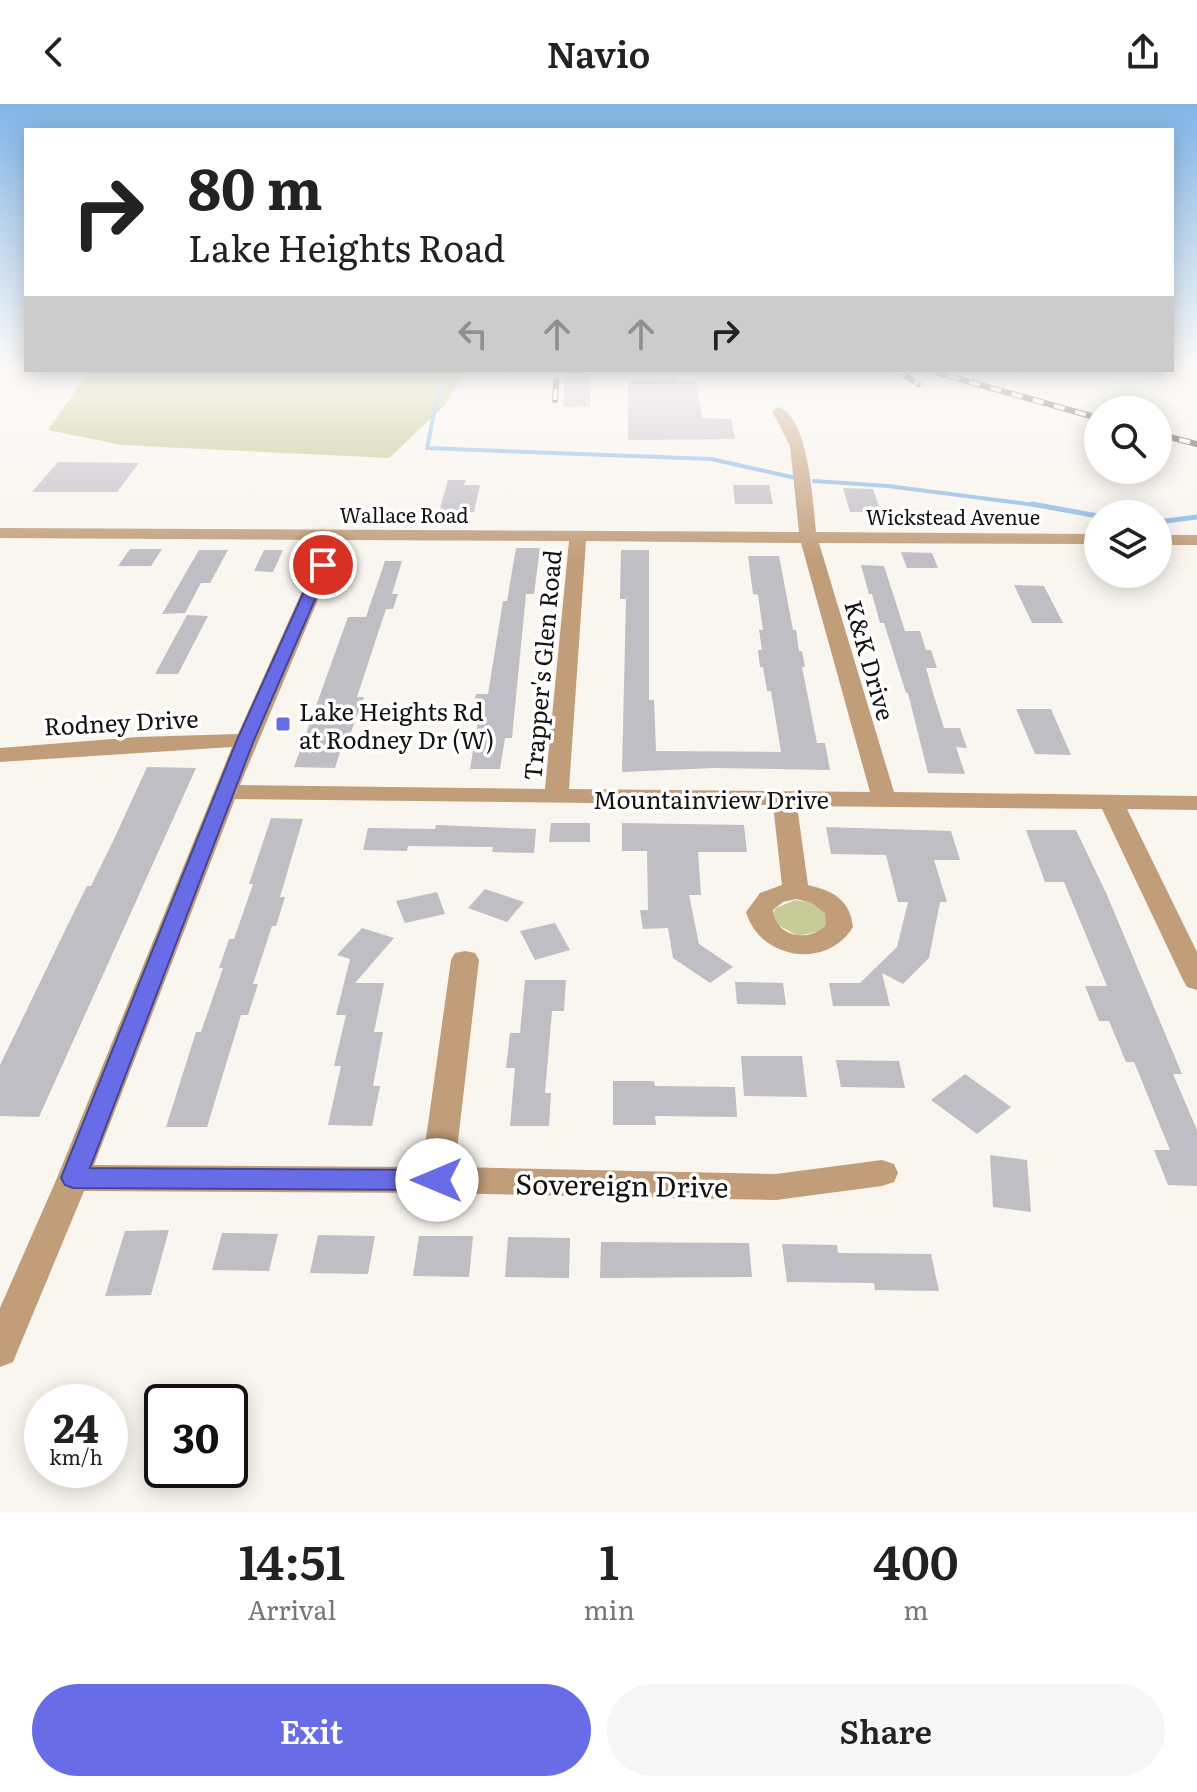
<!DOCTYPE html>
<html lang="en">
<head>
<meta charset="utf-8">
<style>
	:root { --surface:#fff; --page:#f6f6f6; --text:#222; --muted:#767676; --accent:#686ce6 }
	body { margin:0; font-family:Literata,serif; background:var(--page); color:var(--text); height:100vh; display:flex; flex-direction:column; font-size:30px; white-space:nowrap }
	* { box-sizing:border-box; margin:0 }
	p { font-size:26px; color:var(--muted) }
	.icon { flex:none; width:44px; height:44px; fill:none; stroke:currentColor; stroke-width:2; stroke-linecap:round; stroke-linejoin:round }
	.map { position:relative; height:1408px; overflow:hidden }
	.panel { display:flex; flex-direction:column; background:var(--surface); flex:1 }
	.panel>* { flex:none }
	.top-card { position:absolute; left:24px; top:24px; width:1150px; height:244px; border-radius:0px; box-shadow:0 4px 20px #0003; background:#fff; color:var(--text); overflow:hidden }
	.controls { position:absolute; left:1084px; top:292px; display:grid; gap:16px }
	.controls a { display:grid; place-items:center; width:88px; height:88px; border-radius:50%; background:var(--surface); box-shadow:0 4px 20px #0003; font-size:40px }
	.speed { position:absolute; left:24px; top:1280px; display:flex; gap:16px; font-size:40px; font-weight:700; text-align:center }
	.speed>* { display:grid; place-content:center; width:104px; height:104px; border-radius:50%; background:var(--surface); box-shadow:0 4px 20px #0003; line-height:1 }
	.speed small { font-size:20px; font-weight:400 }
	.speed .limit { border:4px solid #111; border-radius:12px; background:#fff; color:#111 }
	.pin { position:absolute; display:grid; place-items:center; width:68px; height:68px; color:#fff; margin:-34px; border:4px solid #fff; border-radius:50%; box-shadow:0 2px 8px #0007 }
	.me { position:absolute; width:88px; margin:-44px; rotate:270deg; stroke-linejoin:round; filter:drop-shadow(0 0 6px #0008) }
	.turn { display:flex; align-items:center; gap:28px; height:168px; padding:0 32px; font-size:36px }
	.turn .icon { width:104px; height:104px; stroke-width:2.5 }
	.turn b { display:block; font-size:56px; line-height:68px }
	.lanes { display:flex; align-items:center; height:76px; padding:0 32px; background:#0003; justify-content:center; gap:40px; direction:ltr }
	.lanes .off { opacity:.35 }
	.eta { display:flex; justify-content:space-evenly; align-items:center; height:136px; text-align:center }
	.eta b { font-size:48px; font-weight:600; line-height:56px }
	.button { display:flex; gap:16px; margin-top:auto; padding:16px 32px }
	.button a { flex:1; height:92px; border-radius:48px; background:var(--accent); color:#fff; font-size:32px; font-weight:600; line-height:92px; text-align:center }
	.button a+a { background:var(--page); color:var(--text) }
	header { display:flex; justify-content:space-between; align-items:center; height:104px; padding:0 32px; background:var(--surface); font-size:36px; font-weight:600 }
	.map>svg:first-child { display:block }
	.green { fill:#c6cb97 }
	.forest { fill:#bcc283 }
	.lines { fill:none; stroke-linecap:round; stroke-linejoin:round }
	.stream-far1 { stroke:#85b5e3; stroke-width:4 }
	.stream { stroke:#85b5e3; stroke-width:5 }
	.building { fill:#c0bec5 }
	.minor { fill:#c19d7a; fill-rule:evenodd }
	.rail-casing { stroke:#3a3835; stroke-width:6 }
	.rail { stroke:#fff; stroke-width:4; stroke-dasharray:11; stroke-linecap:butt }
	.route { fill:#686ce6; stroke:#444696; stroke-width:2 }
	.poi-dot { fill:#686ce6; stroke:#fff; stroke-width:3 }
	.labels { text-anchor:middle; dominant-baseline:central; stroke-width:7; stroke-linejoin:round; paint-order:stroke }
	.far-street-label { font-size:20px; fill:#151311; stroke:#fff }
	.street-label { font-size:24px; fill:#151311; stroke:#fff }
	.poi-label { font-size:24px; fill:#151311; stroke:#fff; text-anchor:start }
	.near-street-label { font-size:28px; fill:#151311; stroke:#fff }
</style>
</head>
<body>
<header><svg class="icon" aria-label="back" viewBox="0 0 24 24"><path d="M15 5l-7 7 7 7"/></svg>Navio<svg class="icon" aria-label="share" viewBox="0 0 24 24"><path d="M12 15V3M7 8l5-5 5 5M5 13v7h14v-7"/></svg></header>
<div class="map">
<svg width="1197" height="1408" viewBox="0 0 1197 1408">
	<rect width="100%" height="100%" fill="#f9f5ef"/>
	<polygon class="green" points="795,796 813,799 826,808 828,820 824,826 798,832 776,820 773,809 776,804"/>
	<polygon class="forest" points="90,266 467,266 445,301 389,354 122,341 48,326"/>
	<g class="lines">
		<g class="stream-far1">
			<polyline points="443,266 427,344 711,355 796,374"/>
			<polyline points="814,377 888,382 1043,402"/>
		</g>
		<g class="stream">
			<polyline points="1032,400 1098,412"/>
			<polyline points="1158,418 1197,413"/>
		</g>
	</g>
	<g class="building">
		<polygon points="576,266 591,270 590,302 563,303 565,268"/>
		<polygon points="658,274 674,274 674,278 696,278 702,314 731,315 735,335 628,336 628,277 658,277"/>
		<polygon points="58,358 139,359 117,388 32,388"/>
		<polygon points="448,376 466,376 464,381 480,381 474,408 439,408"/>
		<polygon points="733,381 769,381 773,400 735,400"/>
		<polygon points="843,384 873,385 881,408 850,408"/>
		<polygon points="516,444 540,444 534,490 526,490 512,634 505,634 500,665 470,665 478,617 471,616 476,590 488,590 503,497 507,497"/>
		<polygon points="130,445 162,445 151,462 118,462"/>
		<polygon points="199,446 228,446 210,479 201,479 185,509 162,510"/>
		<polygon points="264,446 283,446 273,468 254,467"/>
		<polygon points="621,446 649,446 649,596 654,596 656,647 781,648 771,587 767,587 763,563 760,563 758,546 762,546 759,526 763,526 758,491 753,490 748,452 779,452 793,526 796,526 799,547 802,547 805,563 802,563 817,639 825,639 830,666 714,664 622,668 626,495 620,495"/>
		<polygon points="901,448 932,449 938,464 907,464"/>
		<polygon points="385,457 402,457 392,490 398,490 393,505 386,505 379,526 357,593 364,593 348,636 344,636 335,664 294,663 348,513 366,513"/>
		<polygon points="861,461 884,462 905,527 920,527 926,546 931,546 937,564 926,564 933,589 944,624 960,624 967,644 956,643 965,670 928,669 908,589 906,589 884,519 880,519 872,490 869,490"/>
		<polygon points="1014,481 1044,482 1063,519 1032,519"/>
		<polygon points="187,511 208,512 178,570 155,570"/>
		<polygon points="1016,605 1051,605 1071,651 1035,650"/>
		<polygon points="147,663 196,664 39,1013 0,1012 0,961 75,806 87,782 91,782 115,733"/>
		<polygon points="271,714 303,715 280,793 285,793 276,822 272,822 253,880 258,880 248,911 241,911 207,1023 166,1023 196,928 201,928 223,864 219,864 229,835 234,835 253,780 249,780"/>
		<polygon points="551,719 590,719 590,738 549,738"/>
		<polygon points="622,719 744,721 747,748 698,748 701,791 689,791 699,840 733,863 710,879 673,854 668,824 643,825 640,806 648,806 647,747 622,747"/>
		<polygon points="436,721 536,725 534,749 492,748 493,743 408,742 407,747 363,746 368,724 435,725"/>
		<polygon points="826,723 951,727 960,756 934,756 947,798 940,798 929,854 903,880 882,869 890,902 833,902 829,879 860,879 897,843 908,798 898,798 886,751 831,750"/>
		<polygon points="1026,726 1076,726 1107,791 1182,970 1173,970 1197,1026 1197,1082 1168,1081 1154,1046 1170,1046 1139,970 1134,958 1126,958 1109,917 1099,917 1085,882 1107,882 1064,778 1045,778"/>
		<polygon points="485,785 524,798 507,818 468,804"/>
		<polygon points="437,788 445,810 405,819 396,797"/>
		<polygon points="555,819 570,846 535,856 520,827"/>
		<polygon points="362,824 394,834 355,879 384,879 374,928 383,928 373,982 380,982 372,1022 328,1021 341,962 334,962 346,911 336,911 350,855 337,851"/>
		<polygon points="525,876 566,876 564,907 552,907 545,989 551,989 549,1022 510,1022 515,964 506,964 510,929 520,929"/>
		<polygon points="735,878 783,879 786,901 737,900"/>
		<polygon points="741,952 802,952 807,993 744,992"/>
		<polygon points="836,956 899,957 905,984 841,983"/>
		<polygon points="965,970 1011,1003 977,1030 931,996"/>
		<polygon points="613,977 654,977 655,982 735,983 737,1013 655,1012 656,1021 613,1021"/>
		<polygon points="990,1051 1027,1056 1031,1108 993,1103"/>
		<polygon points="169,1126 151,1191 105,1192 125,1127"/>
		<polygon points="222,1129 278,1130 269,1167 212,1166"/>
		<polygon points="318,1131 375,1132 368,1170 310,1169"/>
		<polygon points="419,1132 473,1132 469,1173 413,1172"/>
		<polygon points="508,1133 570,1134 569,1174 505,1173"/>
		<polygon points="601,1138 749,1139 752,1173 600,1174"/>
		<polygon points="782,1140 837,1141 838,1149 931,1150 939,1187 875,1186 874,1179 787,1178"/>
	</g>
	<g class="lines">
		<g class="minor">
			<path d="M 779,303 C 809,314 813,399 816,428 L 1098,430 L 1098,440 L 819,439 L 894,688 L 1197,692 L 1197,706 L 1127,705 L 1197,848 L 1197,886 L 1187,883 L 1183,876 L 1102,705 L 797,702 L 808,781 C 834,787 850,796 853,823 C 827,866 760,856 746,808 L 760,789 L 782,781 L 773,701 L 235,695 L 94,1061 L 422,1063 L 451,856 L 455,849 L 465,847 L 475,849 L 479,856 L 455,1063 L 776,1070 L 882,1056 L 894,1060 L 898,1069 L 894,1078 L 882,1082 L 776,1096 L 437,1089 L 84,1087 L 13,1258 L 0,1263 L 0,1204 L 57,1074 L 232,643 L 0,658 L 0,644 L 138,633 L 238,630 L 325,436 L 0,434 L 0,424 L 799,428 L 790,342 L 772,307 ZM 343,436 L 569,437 L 545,685 L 240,681 ZM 586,437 L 801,439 L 870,688 L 569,685 ZM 796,795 L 812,799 L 825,809 L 826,821 C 809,839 775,833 773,806 L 783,798 Z"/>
			<rect x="1158" y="431" width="39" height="10"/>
		</g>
		<g class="rail-casing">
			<g id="rail">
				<polyline points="896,266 918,280"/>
				<polyline points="927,266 1098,314"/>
				<polyline points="555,296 557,266"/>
				<polyline points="1158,330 1197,340"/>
			</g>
		</g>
		<use href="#rail" class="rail"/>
	</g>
	<linearGradient id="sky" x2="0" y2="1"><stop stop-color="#80b4e6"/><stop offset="0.57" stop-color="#fcfaf8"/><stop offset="1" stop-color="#fcfaf8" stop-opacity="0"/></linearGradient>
	<rect width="1197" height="458" fill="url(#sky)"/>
	<polygon class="route" points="323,457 330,461 254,636 90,1064 437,1066 446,1069 450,1076 446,1083 437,1086 73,1084 65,1081 61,1074 237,636 316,461"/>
	<rect class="poi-dot" x="275" y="612" width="16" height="16" rx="4"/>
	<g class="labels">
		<g class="far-street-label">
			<text x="404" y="410">Wallace Road</text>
			<text x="953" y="412">Wickstead Avenue</text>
		</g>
		<g class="street-label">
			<text transform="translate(871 556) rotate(74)">K&amp;K Drive</text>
			<text transform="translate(541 561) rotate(-85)">Trapper's Glen Road</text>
			<text transform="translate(121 617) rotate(-3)">Rodney Drive</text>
			<text x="711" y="694">Mountainview Drive</text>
		</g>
		<g class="poi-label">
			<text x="299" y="606">Lake Heights Rd<tspan x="299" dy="28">at Rodney Dr (W)</tspan></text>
		</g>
		<g class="near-street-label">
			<text transform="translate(622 1080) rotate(1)">Sovereign Drive</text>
		</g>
	</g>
</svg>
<div class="controls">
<a><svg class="icon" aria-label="search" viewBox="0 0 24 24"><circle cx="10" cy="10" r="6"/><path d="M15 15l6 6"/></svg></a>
<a><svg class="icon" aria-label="layers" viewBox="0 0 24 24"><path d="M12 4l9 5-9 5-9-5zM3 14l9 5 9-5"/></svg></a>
</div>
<div class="speed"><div>24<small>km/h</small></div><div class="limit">30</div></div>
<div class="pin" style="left:323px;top:461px;background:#d93025"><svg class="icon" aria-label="arrive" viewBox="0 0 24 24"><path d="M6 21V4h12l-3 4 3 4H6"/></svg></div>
<svg class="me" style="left:437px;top:1076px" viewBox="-20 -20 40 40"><circle r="19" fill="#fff"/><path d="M0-13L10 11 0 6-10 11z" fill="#686ce6"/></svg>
<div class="top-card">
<div class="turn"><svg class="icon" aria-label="right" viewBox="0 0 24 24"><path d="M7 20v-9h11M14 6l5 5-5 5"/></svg><div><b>80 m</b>Lake Heights Road</div></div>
<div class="lanes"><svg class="icon off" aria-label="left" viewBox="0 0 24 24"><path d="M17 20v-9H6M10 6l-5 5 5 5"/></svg><svg class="icon off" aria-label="ahead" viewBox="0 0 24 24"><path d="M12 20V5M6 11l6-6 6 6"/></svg><svg class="icon off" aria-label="ahead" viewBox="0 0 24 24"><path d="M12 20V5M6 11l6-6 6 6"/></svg><svg class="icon" aria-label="right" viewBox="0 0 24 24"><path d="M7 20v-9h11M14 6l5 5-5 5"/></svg></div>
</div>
</div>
<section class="panel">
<div class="eta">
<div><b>14:51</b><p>Arrival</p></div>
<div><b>1</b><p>min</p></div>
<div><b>400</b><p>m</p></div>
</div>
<div class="button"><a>Exit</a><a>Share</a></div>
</section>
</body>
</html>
